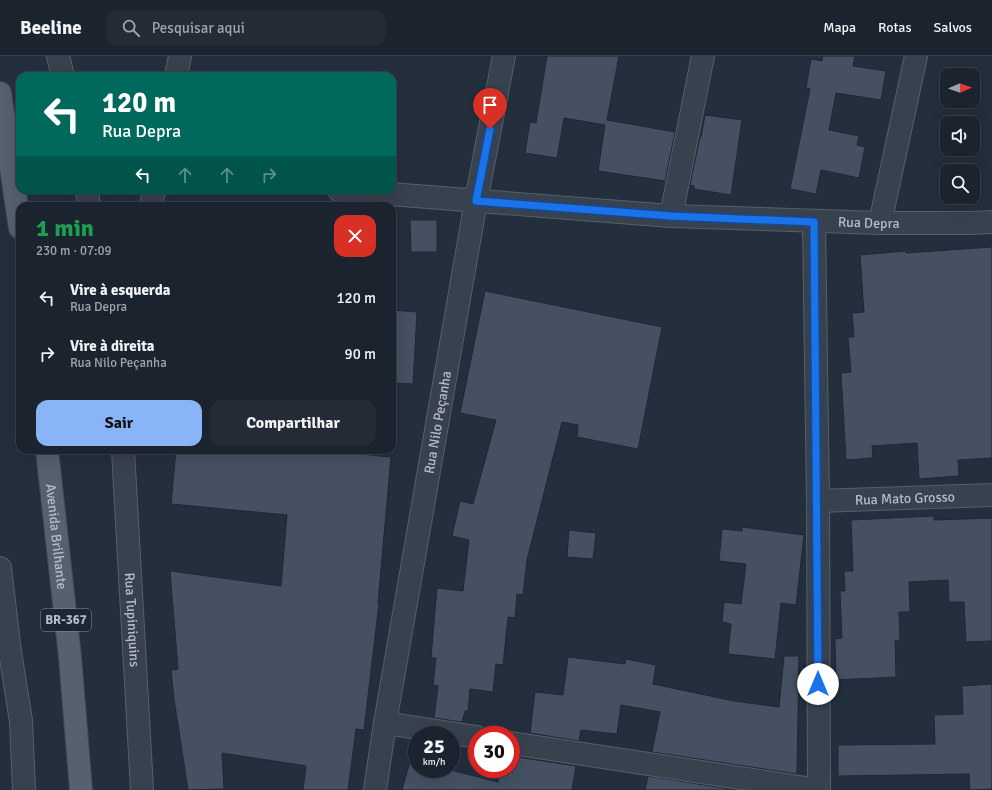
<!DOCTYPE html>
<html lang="pt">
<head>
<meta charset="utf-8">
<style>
	:root { --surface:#1b232e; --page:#242b36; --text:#f1f3f6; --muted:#a0a4aa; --line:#39404a; --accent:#8ab4f8 }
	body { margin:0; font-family:Signika,sans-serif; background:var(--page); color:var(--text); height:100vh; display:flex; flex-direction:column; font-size:15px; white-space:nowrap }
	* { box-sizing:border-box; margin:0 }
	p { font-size:13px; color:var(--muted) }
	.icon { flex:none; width:22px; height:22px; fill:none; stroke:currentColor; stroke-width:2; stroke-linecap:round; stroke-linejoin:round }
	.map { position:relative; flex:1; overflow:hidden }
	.drawer { position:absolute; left:16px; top:146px; width:380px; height:252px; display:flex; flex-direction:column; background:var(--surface); border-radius:12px; box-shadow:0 4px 16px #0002,0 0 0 1px var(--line) }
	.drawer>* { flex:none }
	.hud { position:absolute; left:16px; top:16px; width:380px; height:122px; border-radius:12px; box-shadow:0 4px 16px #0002,0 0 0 1px var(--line); background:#00695c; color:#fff; overflow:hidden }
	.needle { width:26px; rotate:88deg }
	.controls { position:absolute; left:940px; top:12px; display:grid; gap:8px }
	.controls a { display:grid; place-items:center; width:40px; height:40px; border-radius:8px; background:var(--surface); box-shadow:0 4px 16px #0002,0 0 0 1px var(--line); font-size:20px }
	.speed { position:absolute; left:408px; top:670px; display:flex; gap:8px; font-size:20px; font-weight:700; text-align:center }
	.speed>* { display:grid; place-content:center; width:52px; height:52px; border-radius:50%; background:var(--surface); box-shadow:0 4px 16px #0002,0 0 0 1px var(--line); line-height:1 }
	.speed small { font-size:10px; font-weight:400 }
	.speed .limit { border:6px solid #d22; background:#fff; color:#111 }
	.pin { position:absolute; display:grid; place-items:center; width:34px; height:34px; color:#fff; margin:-41px -17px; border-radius:50% 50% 50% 0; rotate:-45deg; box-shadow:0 0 4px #0007 }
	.pin .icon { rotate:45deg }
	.me { position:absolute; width:44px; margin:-22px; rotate:0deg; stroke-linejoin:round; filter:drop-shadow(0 0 3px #0008) }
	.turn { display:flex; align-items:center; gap:14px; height:84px; padding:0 20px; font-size:18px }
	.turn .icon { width:52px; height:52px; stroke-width:2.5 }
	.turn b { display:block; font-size:28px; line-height:34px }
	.lanes { display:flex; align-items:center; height:38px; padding:0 20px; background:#0003; justify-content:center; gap:20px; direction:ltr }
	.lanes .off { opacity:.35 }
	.round { display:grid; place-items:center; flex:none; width:42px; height:42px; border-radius:12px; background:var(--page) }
	.overview { display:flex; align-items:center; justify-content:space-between; height:68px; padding:0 20px }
	h1 { font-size:24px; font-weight:700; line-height:30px; color:#1e9e55 }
	.button { display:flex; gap:8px; margin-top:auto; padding:8px 20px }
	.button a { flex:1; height:46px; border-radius:12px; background:var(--accent); color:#111; font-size:16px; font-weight:700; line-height:46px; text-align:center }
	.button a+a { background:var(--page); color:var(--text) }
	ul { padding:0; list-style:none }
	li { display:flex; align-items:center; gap:12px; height:56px; padding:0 20px }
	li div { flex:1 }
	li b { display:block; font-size:15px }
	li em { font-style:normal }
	header { display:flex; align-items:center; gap:24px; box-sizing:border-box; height:56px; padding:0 20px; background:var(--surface); border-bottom:1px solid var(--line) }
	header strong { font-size:19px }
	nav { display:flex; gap:22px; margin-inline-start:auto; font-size:14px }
	.search { width:280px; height:36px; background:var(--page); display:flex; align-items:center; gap:10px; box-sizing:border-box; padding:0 14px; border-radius:12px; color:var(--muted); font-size:15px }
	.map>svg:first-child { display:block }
	.building { fill:#455162; stroke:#1f2835 }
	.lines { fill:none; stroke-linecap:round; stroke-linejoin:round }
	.minor-casing { stroke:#565f6c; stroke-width:24 }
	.tertiary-casing { stroke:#565f6c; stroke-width:24 }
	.primary-casing { stroke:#414a57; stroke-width:24 }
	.minor { stroke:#38414e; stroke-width:22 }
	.tertiary { stroke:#38414e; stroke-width:22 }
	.primary { stroke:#56606e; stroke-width:22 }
	.route-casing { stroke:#114b97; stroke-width:10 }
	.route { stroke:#1a73e8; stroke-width:7 }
	.labels { text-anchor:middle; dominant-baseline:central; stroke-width:4; stroke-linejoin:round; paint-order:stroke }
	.shield { fill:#1d2633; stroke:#878f9c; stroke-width:1 }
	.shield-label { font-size:13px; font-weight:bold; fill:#b4bcc9 }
	.street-label { font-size:14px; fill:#b4bcc9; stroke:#1d2633 }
</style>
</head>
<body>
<header>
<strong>Beeline</strong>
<div class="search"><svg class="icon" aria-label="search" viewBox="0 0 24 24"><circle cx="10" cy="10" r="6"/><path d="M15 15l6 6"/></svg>Pesquisar aqui</div>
<nav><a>Mapa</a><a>Rotas</a><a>Salvos</a></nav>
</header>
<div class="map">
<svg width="992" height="734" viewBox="0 0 992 734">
	<rect width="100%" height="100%" fill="#242f3e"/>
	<g class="building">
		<polygon points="547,0 619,0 607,64 675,76 665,125 598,115 605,69 564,62 557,102 525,97 530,66 536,67"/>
		<polygon points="823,0 855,0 853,10 886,15 881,44 836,37 829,74 859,80 857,89 865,91 859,122 821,114 816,138 790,133 810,33 806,32 811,3 822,5"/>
		<polygon points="705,59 742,64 731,139 694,133 694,130 690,129 700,81 701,81"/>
		<polygon points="410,164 437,164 437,196 411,196"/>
		<polygon points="992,191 992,402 958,404 959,420 919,423 917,387 872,390 873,402 846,404 841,317 851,316 848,281 854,281 852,257 864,256 860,199 906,195 906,197"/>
		<polygon points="485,235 662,271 638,393 577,381 578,369 562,366 527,504 523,539 517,538 515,562 508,561 503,609 496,608 493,636 470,633 468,655 465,655 462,666 434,662 438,630 433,629 436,602 431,602 437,532 463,535 469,484 452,480 460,445 473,448 496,364 460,357"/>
		<polygon points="392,254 417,256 413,328 392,327"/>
		<polygon points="176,394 318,394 391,401 378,547 379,547 364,674 356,673 348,734 303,734 306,710 222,697 224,733 188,734 174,643 171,614 178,613 170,515 281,530 287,459 171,448"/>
		<polygon points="934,460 934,464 992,462 992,585 966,586 964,546 949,546 948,524 909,526 910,556 899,556 900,584 895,585 896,621 836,624 835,583 842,582 840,535 845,535 844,515 853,515 851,464"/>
		<polygon points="742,471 804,479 796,549 781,547 775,603 728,598 731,568 722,566 724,546 741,548 746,508 719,505 722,473 742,475"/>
		<polygon points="569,474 596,477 593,503 567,501"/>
		<polygon points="784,600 799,600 797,718 652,696 660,656 621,649 617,678 581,674 579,685 530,677 535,636 563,639 568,601 625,608 626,603 656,609 653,628 734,645 779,651"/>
		<polygon points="992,628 992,733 970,734 969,718 838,720 838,689 935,688 934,659 963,658 962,630"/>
		<polygon points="416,684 417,713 451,713 451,690 457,691 451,714 498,726 500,713 511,713 511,700 576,710 572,734 402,734"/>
		<polygon points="648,720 736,734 645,734"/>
	</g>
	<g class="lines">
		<g class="minor-casing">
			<g id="minor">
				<polyline points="176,20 180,0"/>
				<polyline points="151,150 154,134"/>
				<polyline points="671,160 703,0"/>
				<polyline points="814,166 818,445 819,734"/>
				<polyline points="880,167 916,0"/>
				<path id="s1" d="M 818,445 L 992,439"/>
				<polyline points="0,512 10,596 21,665 24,734"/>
				<polyline points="385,667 477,681"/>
				<polyline points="511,687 819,734"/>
				<path id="s2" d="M 375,734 L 385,667 L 476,145 L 504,0"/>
			</g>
		</g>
		<g class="tertiary-casing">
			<g id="tertiary">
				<polyline points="58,0 63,20"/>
				<polyline points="87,134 89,150"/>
				<path id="s3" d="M 339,134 L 671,160 L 880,167 L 972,167 L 992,166"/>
				<path id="s4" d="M 123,394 L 142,734"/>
			</g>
		</g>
		<g class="primary-casing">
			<g id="primary">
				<polyline points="0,37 20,172"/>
				<path id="s5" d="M 47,394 L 70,601 L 81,734"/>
			</g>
		</g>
		<use href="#minor" class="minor"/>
		<use href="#tertiary" class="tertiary"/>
		<use href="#primary" class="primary"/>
	</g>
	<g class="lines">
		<g class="route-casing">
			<polyline id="route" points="490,73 476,145 671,160 814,166 818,628"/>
		</g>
		<use href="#route" class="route"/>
	</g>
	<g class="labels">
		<rect class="shield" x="41" y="553" width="50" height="22" rx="3"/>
		<g class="shield-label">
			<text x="66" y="564">BR-367</text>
		</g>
		<g class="street-label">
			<text stroke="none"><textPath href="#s3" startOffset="531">Rua Depra</textPath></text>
			<text stroke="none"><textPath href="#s2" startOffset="373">Rua Nilo Peçanha</textPath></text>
			<text stroke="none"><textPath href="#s1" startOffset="87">Rua Mato Grosso</textPath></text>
			<text stroke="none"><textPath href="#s5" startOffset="87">Avenida Brilhante</textPath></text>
			<text stroke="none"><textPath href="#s4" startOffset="170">Rua Tupiniquins</textPath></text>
		</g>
	</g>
</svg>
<div class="controls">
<a><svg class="needle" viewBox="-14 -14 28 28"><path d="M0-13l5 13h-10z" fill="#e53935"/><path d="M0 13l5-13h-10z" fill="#a0a4aa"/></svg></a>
<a><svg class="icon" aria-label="sound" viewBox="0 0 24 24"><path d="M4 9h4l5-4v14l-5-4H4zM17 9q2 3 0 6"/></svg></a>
<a><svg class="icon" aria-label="search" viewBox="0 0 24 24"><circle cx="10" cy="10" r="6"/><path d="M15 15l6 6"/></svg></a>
</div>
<div class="speed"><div>25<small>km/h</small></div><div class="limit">30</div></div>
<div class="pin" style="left:490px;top:73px;background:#d93025"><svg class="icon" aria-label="arrive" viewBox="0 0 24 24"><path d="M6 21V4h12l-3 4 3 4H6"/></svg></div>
<svg class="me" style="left:818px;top:628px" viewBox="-20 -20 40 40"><circle r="19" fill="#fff"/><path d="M0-13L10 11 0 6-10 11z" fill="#1a73e8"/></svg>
<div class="hud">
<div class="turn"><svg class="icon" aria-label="left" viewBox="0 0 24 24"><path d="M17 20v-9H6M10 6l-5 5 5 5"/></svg><div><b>120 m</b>Rua Depra</div></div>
<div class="lanes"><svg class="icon" aria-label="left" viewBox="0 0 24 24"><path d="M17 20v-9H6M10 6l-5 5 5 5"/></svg><svg class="icon off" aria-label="ahead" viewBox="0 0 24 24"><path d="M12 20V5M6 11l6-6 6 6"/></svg><svg class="icon off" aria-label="ahead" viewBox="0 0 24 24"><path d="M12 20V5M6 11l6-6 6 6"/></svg><svg class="icon off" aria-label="right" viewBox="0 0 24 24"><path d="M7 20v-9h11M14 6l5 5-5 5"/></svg></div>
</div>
<section class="drawer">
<div class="overview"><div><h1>1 min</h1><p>230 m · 07:09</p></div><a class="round" style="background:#d93025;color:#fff"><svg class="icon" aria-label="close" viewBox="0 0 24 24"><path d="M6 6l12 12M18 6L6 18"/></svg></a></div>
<ul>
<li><svg class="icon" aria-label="left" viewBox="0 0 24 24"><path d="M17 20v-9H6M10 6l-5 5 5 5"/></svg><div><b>Vire à esquerda</b><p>Rua Depra</p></div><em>120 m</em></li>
<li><svg class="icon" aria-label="right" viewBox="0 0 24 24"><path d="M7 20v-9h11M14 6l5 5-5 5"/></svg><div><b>Vire à direita</b><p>Rua Nilo Peçanha</p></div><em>90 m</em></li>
</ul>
<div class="button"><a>Sair</a><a>Compartilhar</a></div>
</section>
</div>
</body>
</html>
